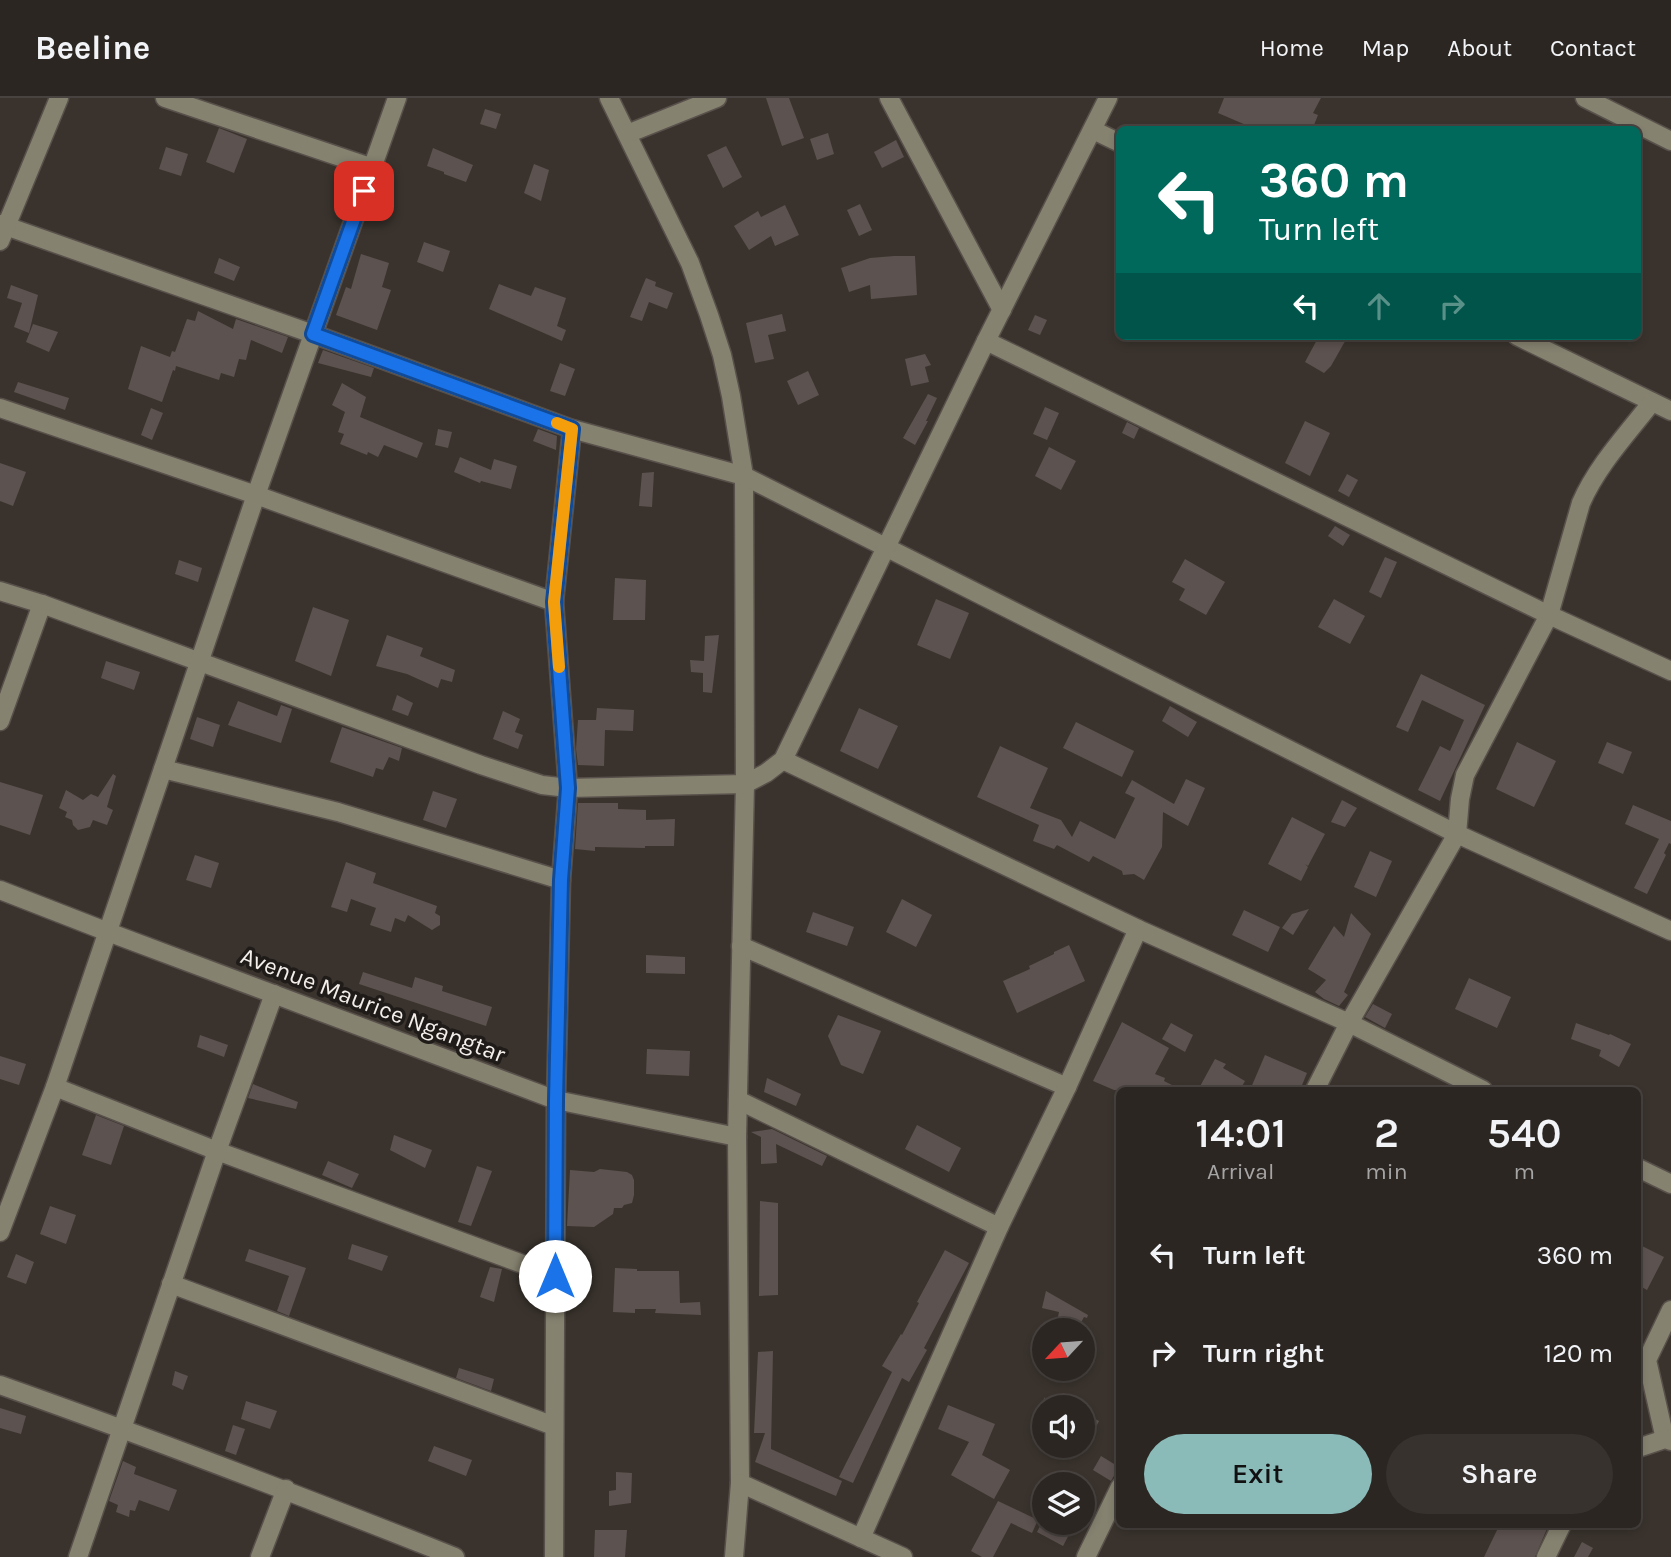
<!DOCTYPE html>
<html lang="en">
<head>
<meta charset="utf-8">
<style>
	:root { --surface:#2c2622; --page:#38322f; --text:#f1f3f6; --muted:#a6a5a5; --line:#484340; --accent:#8bbbb9 }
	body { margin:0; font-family:Karla,sans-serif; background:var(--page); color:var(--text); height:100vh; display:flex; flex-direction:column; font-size:26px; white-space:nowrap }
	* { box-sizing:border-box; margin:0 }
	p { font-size:23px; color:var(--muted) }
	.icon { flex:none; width:38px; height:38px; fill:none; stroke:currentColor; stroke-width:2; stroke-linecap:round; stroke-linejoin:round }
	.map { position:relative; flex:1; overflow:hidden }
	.side { position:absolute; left:1116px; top:989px; width:525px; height:441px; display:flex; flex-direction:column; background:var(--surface); border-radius:10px; box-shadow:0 4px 10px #0003,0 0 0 2px var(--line) }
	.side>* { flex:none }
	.guide { position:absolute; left:1116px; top:28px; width:525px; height:214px; border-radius:10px; box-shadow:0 4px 10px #0003,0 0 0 2px var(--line); background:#00695c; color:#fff; overflow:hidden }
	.needle { width:46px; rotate:244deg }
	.buttons { position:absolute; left:1032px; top:1220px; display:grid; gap:14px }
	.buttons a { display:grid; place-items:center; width:63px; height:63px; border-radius:50%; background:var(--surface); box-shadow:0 4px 10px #0003,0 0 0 2px var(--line); font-size:35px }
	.pin { position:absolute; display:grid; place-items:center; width:60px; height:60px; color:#fff; margin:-30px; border-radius:14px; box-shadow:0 4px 10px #0006 }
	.me { position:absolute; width:77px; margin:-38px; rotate:0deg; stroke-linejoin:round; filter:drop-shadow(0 0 5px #0008) }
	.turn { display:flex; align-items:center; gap:24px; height:147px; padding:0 28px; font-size:32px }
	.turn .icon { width:91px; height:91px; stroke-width:2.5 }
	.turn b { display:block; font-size:49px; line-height:60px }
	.lanes { display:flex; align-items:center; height:66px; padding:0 28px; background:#0003; justify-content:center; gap:35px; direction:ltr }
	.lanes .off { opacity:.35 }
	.eta { display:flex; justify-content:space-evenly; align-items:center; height:119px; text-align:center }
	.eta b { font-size:42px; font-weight:600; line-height:49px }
	.action { display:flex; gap:14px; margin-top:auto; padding:14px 28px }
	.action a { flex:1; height:80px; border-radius:42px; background:var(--accent); color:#111; font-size:28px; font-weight:600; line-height:80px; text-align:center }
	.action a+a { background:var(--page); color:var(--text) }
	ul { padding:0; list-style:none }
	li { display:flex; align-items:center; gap:21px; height:98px; padding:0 28px }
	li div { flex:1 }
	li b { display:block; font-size:26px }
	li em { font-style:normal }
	header { display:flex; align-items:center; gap:42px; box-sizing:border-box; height:98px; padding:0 35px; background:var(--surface); border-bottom:2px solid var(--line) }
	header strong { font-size:33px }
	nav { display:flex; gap:38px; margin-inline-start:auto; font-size:24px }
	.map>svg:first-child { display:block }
	.building { fill:#5c524f }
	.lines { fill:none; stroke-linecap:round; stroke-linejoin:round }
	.minor-casing { stroke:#58514b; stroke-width:21 }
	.minor { stroke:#868270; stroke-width:18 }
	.route-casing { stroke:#114b97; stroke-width:18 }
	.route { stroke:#1a73e8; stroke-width:12 }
	.slow { stroke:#f59e0b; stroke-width:12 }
	.labels { text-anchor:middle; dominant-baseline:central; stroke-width:7; stroke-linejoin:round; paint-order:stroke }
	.street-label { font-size:24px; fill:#f3eeea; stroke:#1f1b19 }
</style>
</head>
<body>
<header>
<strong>Beeline</strong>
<nav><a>Home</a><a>Map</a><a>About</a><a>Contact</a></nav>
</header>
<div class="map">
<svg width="1671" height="1459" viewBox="0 0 1671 1459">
	<rect width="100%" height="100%" fill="#3a332d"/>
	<g class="building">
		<polygon points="766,0 789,0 804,40 782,48"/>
		<polygon points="1224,0 1321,0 1313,15 1318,17 1312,32 1299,32 1283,26 1280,32 1244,32 1246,27 1218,15"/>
		<polygon points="485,11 501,16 496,31 480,26"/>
		<polygon points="219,30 247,41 234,75 206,64"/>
		<polygon points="828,35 834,56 817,62 810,41"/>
		<polygon points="896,42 904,59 882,70 874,54"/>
		<polygon points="726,48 742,79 723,90 707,57"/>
		<polygon points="166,49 188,56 181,78 159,71"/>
		<polygon points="433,50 473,67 466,84 444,76 444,74 427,68"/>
		<polygon points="534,66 549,72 541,103 524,95"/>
		<polygon points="860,106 872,132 859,138 847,112"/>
		<polygon points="785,107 799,137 775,148 771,138 749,152 734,128 758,113 761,119"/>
		<polygon points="424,144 450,153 443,174 417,164"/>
		<polygon points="361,156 389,165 382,189 391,192 377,232 336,217 346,189 351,191"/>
		<polygon points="894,158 915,158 917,197 871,201 870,187 849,194 841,170 870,160"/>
		<polygon points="219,160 240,169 234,183 214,175"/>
		<polygon points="646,180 656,184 655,188 673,195 667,211 649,204 642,223 630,219"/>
		<polygon points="499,186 531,198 535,189 566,200 557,228 566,232 562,243 489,211"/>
		<polygon points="11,187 38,197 29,235 14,229 22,205 7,200"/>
		<polygon points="198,213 233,231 236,221 288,239 282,255 251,242 246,262 239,261 234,279 221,275 219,282 176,268 175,273 173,272 162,304 128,291 141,248 170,259 172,253 175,254 187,221 195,223"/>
		<polygon points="782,216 786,233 768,237 774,261 755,265 746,225"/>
		<polygon points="1035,217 1047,222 1040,237 1028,232"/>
		<polygon points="33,226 58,234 49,254 26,244"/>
		<polygon points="1319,238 1348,238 1331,268 1324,275 1305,264"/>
		<polygon points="323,252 374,270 371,279 318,265"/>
		<polygon points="925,256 931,267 925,269 929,284 911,288 905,261"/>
		<polygon points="560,265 575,271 565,298 550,293"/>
		<polygon points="808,273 819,297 798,307 787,283"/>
		<polygon points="18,284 69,300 65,312 14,294"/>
		<polygon points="342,285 366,299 360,319 423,345 417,360 384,347 378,359 368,354 367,357 340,346 344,336 338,334 345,314 332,307"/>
		<polygon points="928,296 937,300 926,323 928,323 915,347 903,340"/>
		<polygon points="1045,309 1059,315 1047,342 1033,336"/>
		<polygon points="151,310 163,315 152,342 141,337"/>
		<polygon points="1305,323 1330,335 1310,378 1285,365"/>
		<polygon points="1127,324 1139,330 1134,341 1122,335"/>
		<polygon points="438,331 452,334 448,350 435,347"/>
		<polygon points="538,331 557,338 556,352 533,343"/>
		<polygon points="1049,349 1076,363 1061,392 1035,378"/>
		<polygon points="460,359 491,372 494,361 517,368 511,391 481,383 480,385 454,374"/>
		<polygon points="0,365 26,374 13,408 0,403"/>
		<polygon points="654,374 652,409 639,408 642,375"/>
		<polygon points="1347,376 1358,382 1349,399 1338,393"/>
		<polygon points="1335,428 1350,437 1343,448 1328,438"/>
		<polygon points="1385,459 1397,464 1381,500 1369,494"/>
		<polygon points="1185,461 1225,484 1206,517 1179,502 1185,491 1172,484"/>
		<polygon points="179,462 202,470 198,484 175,476"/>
		<polygon points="615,480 646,482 645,522 613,522"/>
		<polygon points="936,501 969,515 950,561 917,547"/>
		<polygon points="1334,501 1365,518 1350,546 1318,529"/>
		<polygon points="313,509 349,522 331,578 295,563"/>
		<polygon points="387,537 423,550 420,558 455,572 452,584 441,581 438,590 407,576 376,568"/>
		<polygon points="719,537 712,595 703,594 703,575 691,574 690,562 704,563 705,538"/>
		<polygon points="106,563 140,574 134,592 101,580"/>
		<polygon points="1421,576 1485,607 1440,703 1418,692 1440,648 1450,653 1464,622 1422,602 1408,634 1396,629"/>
		<polygon points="397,597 413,605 408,618 392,612"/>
		<polygon points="238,603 277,618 281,607 292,611 281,645 228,627"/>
		<polygon points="1170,608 1197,624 1188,639 1162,623"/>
		<polygon points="597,610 634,612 633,633 605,632 604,668 578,667 576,651 578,622 596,622"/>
		<polygon points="859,610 898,628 878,671 840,653"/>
		<polygon points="503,613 520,621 515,634 523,637 518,651 493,641"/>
		<polygon points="197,619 220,627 213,649 190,641"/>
		<polygon points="1076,624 1134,653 1122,679 1063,650"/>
		<polygon points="342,629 402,650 399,663 389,659 383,672 376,670 373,679 330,664"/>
		<polygon points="1517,644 1556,663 1534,709 1496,691"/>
		<polygon points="1607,644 1632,654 1623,676 1598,665"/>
		<polygon points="1000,648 1048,670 1030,710 1061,722 1072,739 1080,723 1115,741 1135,700 1125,695 1132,682 1174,706 1186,681 1205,690 1188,728 1163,714 1162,749 1144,782 1134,776 1123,777 1122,773 1093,758 1089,764 1057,747 1054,751 1033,743 1039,727 977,699"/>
		<polygon points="113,676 116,678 107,709 113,712 107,727 93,722 90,729 78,732 73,727 72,722 65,719 67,714 59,710 66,692 83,702 91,696 98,699"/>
		<polygon points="0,684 43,697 30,737 0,727"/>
		<polygon points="433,693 457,701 446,730 423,722"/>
		<polygon points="1342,702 1357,710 1345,729 1331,724"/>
		<polygon points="578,705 618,705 618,711 646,712 646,722 675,721 674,748 645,748 645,750 595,749 595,753 575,751"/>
		<polygon points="1633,707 1671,723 1671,746 1669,745 1664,755 1666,757 1647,796 1634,790 1659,741 1625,726"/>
		<polygon points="1292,719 1325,736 1308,768 1305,766 1308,769 1301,783 1268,766"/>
		<polygon points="1370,753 1392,763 1376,799 1354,789"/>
		<polygon points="195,757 219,765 211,790 186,782"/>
		<polygon points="346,764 376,775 373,785 437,808 435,815 440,818 440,827 432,832 408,817 405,824 395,820 391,834 370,827 376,810 351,801 347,814 331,809"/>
		<polygon points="902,801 932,817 916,849 886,834"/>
		<polygon points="1309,811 1293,837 1282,830 1292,816"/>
		<polygon points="1244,812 1280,829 1268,854 1232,837"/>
		<polygon points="813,814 854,829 847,848 806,834"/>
		<polygon points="1351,815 1371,836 1344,894 1348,897 1339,908 1324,901 1315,894 1326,882 1308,871 1334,828 1344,839"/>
		<polygon points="1069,847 1085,883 1017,915 1003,883 1030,871 1029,868 1054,856 1054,854"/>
		<polygon points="646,857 685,859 685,876 646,875"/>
		<polygon points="363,874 412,890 415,879 443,888 442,893 492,909 486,928 359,886"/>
		<polygon points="1469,880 1511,899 1497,930 1455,911"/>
		<polygon points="1373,906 1392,916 1385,930 1365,919"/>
		<polygon points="838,917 881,933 863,976 841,967 828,938"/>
		<polygon points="1122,924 1169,950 1155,976 1165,980 1164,983 1182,992 1114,992 1093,983"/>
		<polygon points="1171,925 1193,937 1185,954 1162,941"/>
		<polygon points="1576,925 1609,937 1610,936 1631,946 1619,969 1599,958 1601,952 1571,941"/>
		<polygon points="200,937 228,947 224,959 197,949"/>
		<polygon points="647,951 690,953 689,978 646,976"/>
		<polygon points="1265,957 1307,975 1300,992 1250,992"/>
		<polygon points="0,958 26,966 19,987 0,981"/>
		<polygon points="1215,961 1226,966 1223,970 1245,983 1240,992 1198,992"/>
		<polygon points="767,980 801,996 796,1008 764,994"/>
		<polygon points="253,986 298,1004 296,1011 248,1000"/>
		<polygon points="96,1017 124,1028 111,1067 82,1057"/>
		<polygon points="917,1027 961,1050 949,1074 905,1051"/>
		<polygon points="772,1031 827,1058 822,1068 776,1046 777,1065 761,1066 761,1039 751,1034"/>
		<polygon points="394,1037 432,1052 425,1070 390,1052"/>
		<polygon points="328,1063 359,1076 352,1090 322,1077"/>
		<polygon points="477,1068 492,1073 471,1128 458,1124"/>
		<polygon points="600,1071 627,1074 632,1077 634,1082 634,1097 632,1105 624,1107 622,1110 614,1110 613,1116 594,1129 567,1128 570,1072 594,1074"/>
		<polygon points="760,1103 778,1105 778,1197 759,1198"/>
		<polygon points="50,1108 76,1117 66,1146 40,1136"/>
		<polygon points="352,1146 388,1158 382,1173 348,1161"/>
		<polygon points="1638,1146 1664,1159 1647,1192 1638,1187"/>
		<polygon points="249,1151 306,1170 289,1218 277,1213 289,1178 245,1163"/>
		<polygon points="945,1152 969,1165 924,1250 927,1252 909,1284 902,1280 853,1385 839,1379 892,1274 882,1268 901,1236 902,1237 919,1205 917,1204"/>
		<polygon points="16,1156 34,1164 26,1186 7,1179"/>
		<polygon points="490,1169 502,1171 494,1204 480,1199"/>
		<polygon points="615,1170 637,1171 637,1173 679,1173 680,1205 700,1204 701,1217 655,1215 656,1211 635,1211 635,1215 613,1214"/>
		<polygon points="1046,1193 1088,1217 1087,1220 1084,1219 1077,1232 1064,1232 1056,1228 1059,1214 1042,1210"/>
		<polygon points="773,1253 771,1351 842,1383 836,1398 755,1364 765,1335 754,1335 758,1254"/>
		<polygon points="459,1270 494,1281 491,1293 456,1280"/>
		<polygon points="175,1273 188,1278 183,1292 172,1287"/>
		<polygon points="1045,1299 1045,1336 1030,1329"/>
		<polygon points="246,1303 277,1313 270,1331 241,1321"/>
		<polygon points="948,1307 995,1326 982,1357 1010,1372 994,1401 951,1377 969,1344 938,1331"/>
		<polygon points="0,1310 26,1318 21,1336 0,1330"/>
		<polygon points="1083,1315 1099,1323 1083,1355"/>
		<polygon points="233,1327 245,1331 236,1357 225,1353"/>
		<polygon points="434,1348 472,1362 466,1378 428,1363"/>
		<polygon points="1101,1358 1119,1369 1111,1383 1093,1372"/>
		<polygon points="123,1363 136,1369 134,1376 177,1392 169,1413 139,1402 135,1413 130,1412 129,1419 116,1414 118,1407 109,1403"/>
		<polygon points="616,1374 632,1375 631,1405 609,1408 609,1393 616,1392"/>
		<polygon points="998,1403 1038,1422 1032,1435 1011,1425 993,1459 982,1459 971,1453"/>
		<polygon points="1042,1424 1054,1424 1071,1433 1063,1448 1037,1434"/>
		<polygon points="1500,1426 1549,1426 1535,1459 1484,1459"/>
		<polygon points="595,1432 627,1432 625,1459 594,1459"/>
		<polygon points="1582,1444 1593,1450 1588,1459 1574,1459"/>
	</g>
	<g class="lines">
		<g class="minor-casing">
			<g id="minor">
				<polyline points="165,0 373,70"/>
				<polyline points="609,0 690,165 709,217 722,257 731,298 744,378 745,686 737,1039 740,1385 734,1459"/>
				<polyline points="889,0 1002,212"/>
				<polyline points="1585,0 1671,43"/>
				<polyline points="1093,32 1120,45"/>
				<polyline points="627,36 717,0"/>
				<polyline points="0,126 313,236 572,331 744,378 1457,736 1671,833"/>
				<polyline points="0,143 59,0"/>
				<polyline points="1517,238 1671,313"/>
				<polyline points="986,243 1549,517 1671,573"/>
				<polyline points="0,310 256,397 554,504"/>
				<polyline points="0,493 42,506 481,667 542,687 568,690 745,686 766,675 783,662 986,243 1108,0"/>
				<polyline points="0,623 42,506"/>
				<polyline points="783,662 1138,831 1349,925 1483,992"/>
				<polyline points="163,671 338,714 561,782"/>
				<polyline points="0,792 108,834 556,1002 737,1039"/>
				<polyline points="741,848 1067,989"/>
				<polyline points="55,989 217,1053 555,1178"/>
				<path d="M 1315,992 L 1349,925 L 1457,736 L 1460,701 L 1465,677 L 1549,517 L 1581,405 C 1597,368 1627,336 1652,304"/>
				<polyline points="738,1002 999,1129"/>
				<polyline points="1638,1070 1671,1086"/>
				<polyline points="0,1134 55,989 256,397 397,0"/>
				<polyline points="171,1186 554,1328"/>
				<path d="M 0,1287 C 153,1341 304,1399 455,1459"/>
				<polyline points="1665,1341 1647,1262 1671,1212"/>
				<polyline points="1638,1350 1665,1341 1671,1343"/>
				<polyline points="740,1385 903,1459"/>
				<polyline points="861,1440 999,1129 1067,989 1138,831"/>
				<polyline points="78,1459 217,1053 274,896"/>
				<polyline points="260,1459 286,1391"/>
				<polyline points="554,1459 556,1002 561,782 568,690 554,504 572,331"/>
				<polyline points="1086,1459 1120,1389"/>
				<polyline points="1546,1459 1562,1426"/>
			</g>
		</g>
		<use href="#minor" class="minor"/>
	</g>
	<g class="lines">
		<g class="route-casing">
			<polyline id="route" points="364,93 313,236 572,331 554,504 568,690 561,782 556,1002 555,1178"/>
		</g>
		<use href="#route" class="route"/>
		<polyline class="slow" points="557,325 572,331 554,504 559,569"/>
	</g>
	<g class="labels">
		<g class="street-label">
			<text transform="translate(373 907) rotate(21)">Avenue Maurice Ngangtar</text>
		</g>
	</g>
</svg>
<div class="buttons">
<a><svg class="needle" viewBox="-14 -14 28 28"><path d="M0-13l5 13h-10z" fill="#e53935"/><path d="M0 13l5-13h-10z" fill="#a6a5a5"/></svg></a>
<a><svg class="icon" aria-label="sound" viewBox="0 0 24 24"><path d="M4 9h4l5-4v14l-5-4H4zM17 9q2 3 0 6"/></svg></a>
<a><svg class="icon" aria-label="layers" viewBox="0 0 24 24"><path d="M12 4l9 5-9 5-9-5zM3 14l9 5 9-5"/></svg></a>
</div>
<div class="pin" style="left:364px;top:93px;background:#d93025"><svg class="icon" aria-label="arrive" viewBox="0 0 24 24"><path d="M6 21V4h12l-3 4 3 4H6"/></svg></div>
<svg class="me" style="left:555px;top:1178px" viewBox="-20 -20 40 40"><circle r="19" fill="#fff"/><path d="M0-13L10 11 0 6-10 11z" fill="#1a73e8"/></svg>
<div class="guide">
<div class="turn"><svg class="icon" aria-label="left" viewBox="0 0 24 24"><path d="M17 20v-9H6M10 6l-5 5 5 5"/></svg><div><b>360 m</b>Turn left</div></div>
<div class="lanes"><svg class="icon" aria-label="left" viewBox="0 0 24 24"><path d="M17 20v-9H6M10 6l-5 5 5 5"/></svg><svg class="icon off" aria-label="ahead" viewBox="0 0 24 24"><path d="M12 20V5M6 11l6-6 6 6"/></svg><svg class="icon off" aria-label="right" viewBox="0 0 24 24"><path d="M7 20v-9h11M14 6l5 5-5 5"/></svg></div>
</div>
<section class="side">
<div class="eta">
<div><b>14:01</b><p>Arrival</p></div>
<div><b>2</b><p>min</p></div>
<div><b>540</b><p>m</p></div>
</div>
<ul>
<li><svg class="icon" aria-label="left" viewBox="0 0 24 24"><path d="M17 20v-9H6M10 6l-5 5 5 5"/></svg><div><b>Turn left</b></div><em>360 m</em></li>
<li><svg class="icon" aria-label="right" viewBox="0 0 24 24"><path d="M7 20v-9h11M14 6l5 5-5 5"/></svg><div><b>Turn right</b></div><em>120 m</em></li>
</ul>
<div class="action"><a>Exit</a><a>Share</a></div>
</section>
</div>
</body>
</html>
